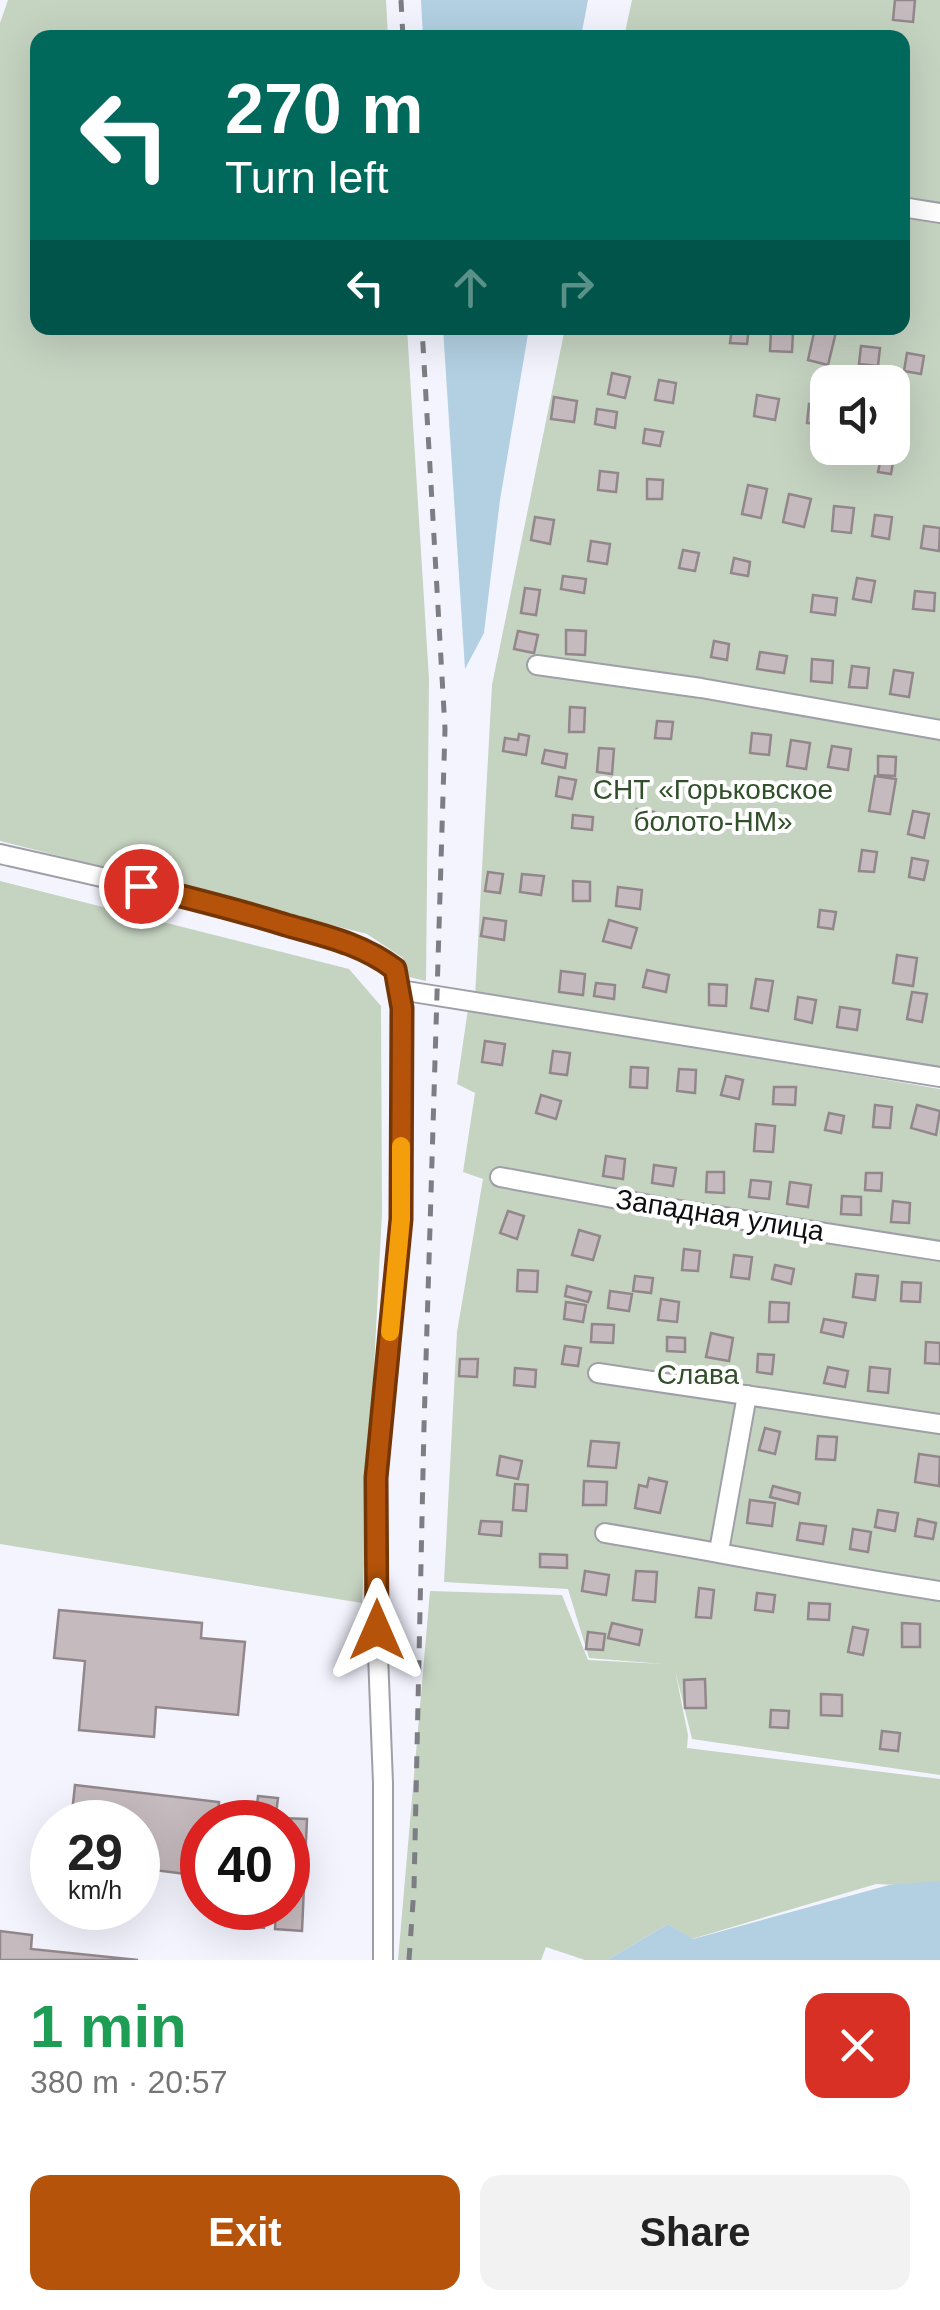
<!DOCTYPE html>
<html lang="en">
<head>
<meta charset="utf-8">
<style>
	:root { --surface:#fff; --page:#f2f2f2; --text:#222; --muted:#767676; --accent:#b45309 }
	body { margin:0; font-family:Arial,sans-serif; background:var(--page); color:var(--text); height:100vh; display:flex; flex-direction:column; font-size:38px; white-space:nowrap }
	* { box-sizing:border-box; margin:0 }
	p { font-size:32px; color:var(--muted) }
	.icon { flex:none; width:55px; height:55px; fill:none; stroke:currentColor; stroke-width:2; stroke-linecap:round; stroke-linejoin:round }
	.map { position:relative; height:1960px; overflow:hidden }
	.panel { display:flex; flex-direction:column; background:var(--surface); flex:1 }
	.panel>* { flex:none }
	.hud { position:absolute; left:30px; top:30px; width:880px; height:305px; border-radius:20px; box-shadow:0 10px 40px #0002; background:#00695c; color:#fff; overflow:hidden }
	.tools { position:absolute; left:810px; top:365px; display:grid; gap:20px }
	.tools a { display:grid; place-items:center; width:100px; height:100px; border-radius:20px; background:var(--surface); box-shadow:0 10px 40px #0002; font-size:50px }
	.speed { position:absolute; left:30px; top:1800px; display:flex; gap:20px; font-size:50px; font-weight:700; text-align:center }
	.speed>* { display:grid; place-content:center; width:130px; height:130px; border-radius:50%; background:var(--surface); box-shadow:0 10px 40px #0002; line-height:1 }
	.speed small { font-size:25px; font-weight:400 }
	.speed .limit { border:15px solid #d22; background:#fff; color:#111 }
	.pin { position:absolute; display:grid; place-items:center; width:85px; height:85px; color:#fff; margin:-42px; border:5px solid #fff; border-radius:50%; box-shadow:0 2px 10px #0007 }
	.me { position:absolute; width:110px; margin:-55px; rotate:0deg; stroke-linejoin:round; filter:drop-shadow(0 0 8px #0008) }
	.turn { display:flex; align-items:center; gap:35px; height:210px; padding:0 30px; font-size:45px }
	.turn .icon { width:130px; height:130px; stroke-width:2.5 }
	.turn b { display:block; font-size:70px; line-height:85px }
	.lanes { display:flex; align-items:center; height:95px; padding:0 30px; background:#0003; justify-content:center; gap:50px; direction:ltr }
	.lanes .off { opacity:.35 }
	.round { display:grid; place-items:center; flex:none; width:105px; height:105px; border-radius:20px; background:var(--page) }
	.summary { display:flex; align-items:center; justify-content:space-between; height:170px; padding:0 30px }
	h1 { font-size:60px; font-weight:600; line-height:75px; color:#1e9e55 }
	.primary-button { display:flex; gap:20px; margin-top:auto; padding:20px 30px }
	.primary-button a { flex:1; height:115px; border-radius:20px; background:var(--accent); color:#fff; font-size:40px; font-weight:600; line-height:115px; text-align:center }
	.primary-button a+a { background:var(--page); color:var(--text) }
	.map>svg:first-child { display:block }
	.green { fill:#c5d3c1; fill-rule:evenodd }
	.water { fill:#b2d0e2 }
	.building { fill:#c5babd; stroke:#92878b; stroke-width:2.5 }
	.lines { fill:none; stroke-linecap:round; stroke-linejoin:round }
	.minor-casing { stroke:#9f9fa8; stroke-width:22 }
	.minor { stroke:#fff; stroke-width:18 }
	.rail { stroke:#7d7d84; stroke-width:5; stroke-dasharray:12 12; stroke-linecap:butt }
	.route-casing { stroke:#753606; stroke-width:25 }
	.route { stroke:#b45309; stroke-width:18 }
	.slow { stroke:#f59e0b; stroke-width:18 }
	.labels { text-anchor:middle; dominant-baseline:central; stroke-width:8; stroke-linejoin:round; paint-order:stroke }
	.park-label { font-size:28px; fill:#314f2a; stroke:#fff }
	.street-label { font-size:28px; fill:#0f0f12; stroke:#fff }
</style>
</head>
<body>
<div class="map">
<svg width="940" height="1960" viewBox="0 0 940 1960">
	<rect width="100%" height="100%" fill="#f4f4ff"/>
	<g class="green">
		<polygon points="8,0 386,0 388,37 38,38 38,328 407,328 429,679 426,981 409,977 403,958 367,934 0,841 0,23"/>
		<path d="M 632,0 L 940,0 L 940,1072 L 475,997 L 492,685 L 565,328 L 902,328 L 902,38 L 624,37 ZM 828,382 L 892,382 L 892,448 L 828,448 Z"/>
		<polygon points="0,881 349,969 381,1006 382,1212 362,1603 0,1544"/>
		<polygon points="468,1009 940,1089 940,1775 692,1739 675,1670 688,1735 687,1748 940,1779 940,1887 876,1884 692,1939 668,1924 607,1960 585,1960 546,1947 541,1960 398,1960 430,1591 562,1595 588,1660 663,1664 589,1658 568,1589 444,1582 457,1332 483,1179 463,1172 475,1093 457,1084"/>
	</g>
	<g class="water">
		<polygon points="421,0 588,0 581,37 423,38"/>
		<polygon points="443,328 529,328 500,500 484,633 465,669"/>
		<polygon points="940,1881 940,1960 607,1960 668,1924 693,1939 889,1885"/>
	</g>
	<g class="building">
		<polygon points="895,0 915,0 913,22 893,20"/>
		<polygon points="732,328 749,328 747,344 730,343"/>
		<polygon points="815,328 836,332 828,365 808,360"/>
		<polygon points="771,331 793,332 792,352 770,351"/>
		<polygon points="861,346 880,348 878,366 859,364"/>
		<polygon points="907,353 924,356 921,374 904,371"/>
		<polygon points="612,373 630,377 625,398 608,394"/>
		<polygon points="659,380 676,383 673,403 655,400"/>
		<polygon points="757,395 779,399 775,420 754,416"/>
		<polygon points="554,397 577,401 574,422 551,419"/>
		<polygon points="809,404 826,406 824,425 807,423"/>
		<polygon points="597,409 617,412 615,428 595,424"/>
		<polygon points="645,429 663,432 660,446 643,443"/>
		<polygon points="883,449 895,451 891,474 878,472"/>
		<polygon points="600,471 618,473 616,492 598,490"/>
		<polygon points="647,479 663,480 662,499 647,499"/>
		<polygon points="748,485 767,489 761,518 742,514"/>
		<polygon points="789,494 811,499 804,527 783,522"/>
		<polygon points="834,506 854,508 851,533 832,531"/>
		<polygon points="875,515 892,517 889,539 872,536"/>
		<polygon points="535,517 554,520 550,544 531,540"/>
		<polygon points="924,526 940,528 939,551 921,548"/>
		<polygon points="591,541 610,544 607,564 588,561"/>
		<polygon points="683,550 699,553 695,571 679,568"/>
		<polygon points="734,558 750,562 748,576 731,573"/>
		<polygon points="563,576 586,579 584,593 561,589"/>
		<polygon points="857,578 875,581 871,602 853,599"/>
		<polygon points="525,588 540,590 536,615 521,613"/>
		<polygon points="915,591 935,593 934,611 913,609"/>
		<polygon points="813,595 837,598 835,615 811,612"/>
		<polygon points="566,630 586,631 585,655 566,654"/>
		<polygon points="518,631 538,635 534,653 514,649"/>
		<polygon points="714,641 729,644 727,660 711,657"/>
		<polygon points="760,652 787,656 784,673 757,669"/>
		<polygon points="812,659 833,661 832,683 811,681"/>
		<polygon points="852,666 869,668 867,688 849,687"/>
		<polygon points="894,670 913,673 909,697 890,694"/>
		<polygon points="570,707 585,708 584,732 569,732"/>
		<polygon points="657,721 673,722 671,739 655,738"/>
		<polygon points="752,733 771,735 769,755 750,753"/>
		<polygon points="519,734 529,736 526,755 503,751 505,738 518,740"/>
		<polygon points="791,740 810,743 806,769 787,766"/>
		<polygon points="832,746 851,749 848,770 828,767"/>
		<polygon points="599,748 614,749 612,774 597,772"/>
		<polygon points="545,750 567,754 565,768 542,763"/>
		<polygon points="878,756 896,757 895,776 878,775"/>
		<polygon points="875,776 896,779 890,814 869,811"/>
		<polygon points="559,777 576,780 572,799 556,796"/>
		<polygon points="637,809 654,812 650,832 634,829"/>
		<polygon points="913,811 929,814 924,838 908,834"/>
		<polygon points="573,815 593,817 592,830 572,828"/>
		<polygon points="862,850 877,852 874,872 859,871"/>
		<polygon points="912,858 928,861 924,880 909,877"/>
		<polygon points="488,872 503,874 500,893 485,891"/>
		<polygon points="522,874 544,876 541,895 520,892"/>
		<polygon points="573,881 590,882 590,901 573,901"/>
		<polygon points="618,887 642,890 640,909 616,906"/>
		<polygon points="820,910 836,912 833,929 818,927"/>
		<polygon points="484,918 506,921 504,940 481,936"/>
		<polygon points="609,920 637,928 631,948 603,941"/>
		<polygon points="897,955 917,958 913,986 893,983"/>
		<polygon points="647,970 669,975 666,992 643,987"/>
		<polygon points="561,971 585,974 583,995 559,992"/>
		<polygon points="756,979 773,981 768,1011 751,1008"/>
		<polygon points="596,983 615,985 614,999 594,996"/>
		<polygon points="709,984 727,985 726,1006 709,1005"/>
		<polygon points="912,992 927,994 922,1022 907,1019"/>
		<polygon points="798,997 816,1000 812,1023 795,1019"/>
		<polygon points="840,1007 860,1010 857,1030 837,1027"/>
		<polygon points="485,1041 505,1044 502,1065 482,1062"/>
		<polygon points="553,1051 570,1053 567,1075 550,1073"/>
		<polygon points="631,1067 648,1068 647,1088 630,1087"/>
		<polygon points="679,1069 696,1070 695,1093 677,1091"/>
		<polygon points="726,1076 743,1080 739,1099 721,1095"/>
		<polygon points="774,1087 796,1087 795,1105 773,1104"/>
		<polygon points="541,1095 561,1101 556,1119 536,1113"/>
		<polygon points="875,1105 892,1107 890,1128 873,1127"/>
		<polygon points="917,1105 940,1111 936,1135 911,1128"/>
		<polygon points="829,1113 844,1116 841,1133 825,1130"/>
		<polygon points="756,1124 775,1126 773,1152 754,1151"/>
		<polygon points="606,1156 625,1159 623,1179 603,1176"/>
		<polygon points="654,1165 676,1168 673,1186 652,1183"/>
		<polygon points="707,1172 724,1172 724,1193 706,1192"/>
		<polygon points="866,1173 882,1173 881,1191 865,1190"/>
		<polygon points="751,1180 771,1182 769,1199 749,1197"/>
		<polygon points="790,1182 811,1185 808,1207 787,1204"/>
		<polygon points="842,1196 861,1197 861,1215 841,1214"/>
		<polygon points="893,1201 910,1203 909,1223 891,1222"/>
		<polygon points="508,1211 524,1216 517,1239 500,1233"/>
		<polygon points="579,1230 600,1236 593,1260 572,1255"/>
		<polygon points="684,1249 700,1251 698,1271 682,1270"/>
		<polygon points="734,1255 752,1257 749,1279 731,1277"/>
		<polygon points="775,1265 794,1269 791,1284 772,1279"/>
		<polygon points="518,1270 538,1271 537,1292 517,1291"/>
		<polygon points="856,1274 878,1276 875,1300 853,1297"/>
		<polygon points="635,1276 653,1278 651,1293 633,1291"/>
		<polygon points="902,1282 921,1283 920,1302 901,1301"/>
		<polygon points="567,1286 591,1292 588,1302 565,1296"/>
		<polygon points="610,1291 632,1294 629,1311 608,1308"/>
		<polygon points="661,1299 679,1302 677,1322 658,1320"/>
		<polygon points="566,1302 586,1305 583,1322 564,1319"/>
		<polygon points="770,1302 789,1303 788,1322 769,1322"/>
		<polygon points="824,1319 846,1323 843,1337 821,1332"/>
		<polygon points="592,1324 614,1325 613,1343 591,1342"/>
		<polygon points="711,1333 733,1338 729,1361 706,1357"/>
		<polygon points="667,1337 685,1338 685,1352 667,1351"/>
		<polygon points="926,1342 940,1343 940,1364 925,1363"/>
		<polygon points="565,1346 581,1348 578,1366 562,1364"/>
		<polygon points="758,1354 774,1355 772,1374 757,1372"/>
		<polygon points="460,1359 478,1359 477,1377 459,1376"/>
		<polygon points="828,1367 848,1371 845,1387 824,1383"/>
		<polygon points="870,1367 890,1369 888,1393 868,1391"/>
		<polygon points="515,1368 536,1370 535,1387 514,1385"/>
		<polygon points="765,1428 780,1432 775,1454 759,1450"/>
		<polygon points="818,1436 837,1437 835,1460 816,1459"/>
		<polygon points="591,1441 619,1443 616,1468 588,1466"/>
		<polygon points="919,1454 940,1457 939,1486 915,1482"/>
		<polygon points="500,1456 522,1461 518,1479 497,1475"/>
		<polygon points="649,1478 667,1482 660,1513 635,1508 639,1485 647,1487"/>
		<polygon points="584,1481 607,1482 606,1505 583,1505"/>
		<polygon points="515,1484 528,1485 526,1511 513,1510"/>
		<polygon points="773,1486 800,1493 798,1504 770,1497"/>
		<polygon points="750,1500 775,1503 772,1526 747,1523"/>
		<polygon points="878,1510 898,1513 895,1531 875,1527"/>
		<polygon points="918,1519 936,1523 933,1539 915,1536"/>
		<polygon points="481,1521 502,1522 501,1536 479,1534"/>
		<polygon points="800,1523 826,1526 823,1544 797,1540"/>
		<polygon points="853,1529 871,1532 868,1552 850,1549"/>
		<polygon points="540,1554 567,1555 567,1568 540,1567"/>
		<polygon points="585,1571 609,1575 606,1595 582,1591"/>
		<polygon points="636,1571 657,1572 655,1602 633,1600"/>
		<polygon points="699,1588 714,1590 711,1618 696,1617"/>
		<polygon points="757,1593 775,1595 773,1612 755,1610"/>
		<polygon points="809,1603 830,1604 829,1620 808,1619"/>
		<polygon points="59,1610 202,1623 201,1638 245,1642 238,1715 156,1707 154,1737 79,1730 85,1661 54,1658"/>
		<polygon points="612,1623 642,1630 639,1645 608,1638"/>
		<polygon points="902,1623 920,1624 920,1647 902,1647"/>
		<polygon points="853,1627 868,1630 863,1655 848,1652"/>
		<polygon points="588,1632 605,1634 603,1650 586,1649"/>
		<polygon points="705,1679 706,1708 685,1708 684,1680"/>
		<polygon points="821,1694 842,1695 842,1716 821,1715"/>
		<polygon points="771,1710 789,1711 788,1728 770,1727"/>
		<polygon points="882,1731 900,1733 898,1751 880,1749"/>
		<polygon points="75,1785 219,1802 217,1822 202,1822 202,1876 138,1868 138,1822 71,1822"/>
		<polygon points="258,1796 278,1798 275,1822 255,1822"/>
		<polygon points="280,1818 307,1819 302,1931 275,1929 276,1908 288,1908 288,1822 280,1822"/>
		<polygon points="245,1908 266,1908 264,1928 243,1926"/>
		<polygon points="0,1931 32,1935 31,1949 138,1960 0,1960"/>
	</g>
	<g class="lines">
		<g class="minor-casing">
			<g id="minor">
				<polyline points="902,207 940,213"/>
				<polyline points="537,665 701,688 940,730"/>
				<path d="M 0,854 C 89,874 179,894 268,919 C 312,932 357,941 395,969 L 402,1008 L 401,1219 L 377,1478 L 377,1629 L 383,1783 L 383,1960"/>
				<polyline points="400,990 940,1077"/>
				<polyline points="500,1177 661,1207 940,1251"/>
				<polyline points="598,1373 940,1424"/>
				<path d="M 605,1533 C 717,1552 827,1574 940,1591"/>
				<polyline points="719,1551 747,1395"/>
			</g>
		</g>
		<use href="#minor" class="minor"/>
		<g class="rail">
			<polyline points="401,0 403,38"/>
			<polyline points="409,1960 414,1888 424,1426 445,729 422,328"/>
		</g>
	</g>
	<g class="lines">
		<g class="route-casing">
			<path id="route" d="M 141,886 C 190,898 238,910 286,925 C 325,936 362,944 395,969 L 402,1008 L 401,1219 L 376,1478 L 377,1630"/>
		</g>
		<use href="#route" class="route"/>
		<polyline class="slow" points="390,1332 401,1219 401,1146"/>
	</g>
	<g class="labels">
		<g class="park-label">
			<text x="713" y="789">СНТ «Горьковское<tspan x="713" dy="32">болото-НМ»</tspan></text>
			<text x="698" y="1374">Слава</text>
		</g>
		<g class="street-label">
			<text transform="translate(720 1215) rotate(9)">Западная улица</text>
		</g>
	</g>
</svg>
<div class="tools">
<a><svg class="icon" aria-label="sound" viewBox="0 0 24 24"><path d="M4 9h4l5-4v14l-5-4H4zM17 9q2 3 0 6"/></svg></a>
</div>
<div class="speed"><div>29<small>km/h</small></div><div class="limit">40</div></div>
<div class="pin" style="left:141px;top:886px;background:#d93025"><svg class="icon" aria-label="arrive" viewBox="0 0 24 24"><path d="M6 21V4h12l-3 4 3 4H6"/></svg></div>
<svg class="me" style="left:377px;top:1630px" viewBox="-20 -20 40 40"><path d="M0-17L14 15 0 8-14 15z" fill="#b45309" stroke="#fff" stroke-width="4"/></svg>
<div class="hud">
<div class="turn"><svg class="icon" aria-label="left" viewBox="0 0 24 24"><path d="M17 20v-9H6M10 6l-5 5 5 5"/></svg><div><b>270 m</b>Turn left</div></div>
<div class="lanes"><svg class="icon" aria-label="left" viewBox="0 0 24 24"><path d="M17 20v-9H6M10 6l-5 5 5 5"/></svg><svg class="icon off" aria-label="ahead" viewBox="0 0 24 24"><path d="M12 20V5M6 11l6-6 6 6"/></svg><svg class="icon off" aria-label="right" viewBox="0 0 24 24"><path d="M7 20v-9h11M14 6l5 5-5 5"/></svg></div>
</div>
</div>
<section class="panel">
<div class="summary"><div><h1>1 min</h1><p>380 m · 20:57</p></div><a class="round" style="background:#d93025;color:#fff"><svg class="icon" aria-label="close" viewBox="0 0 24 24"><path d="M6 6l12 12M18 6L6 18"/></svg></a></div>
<div class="primary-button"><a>Exit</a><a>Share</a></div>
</section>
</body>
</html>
